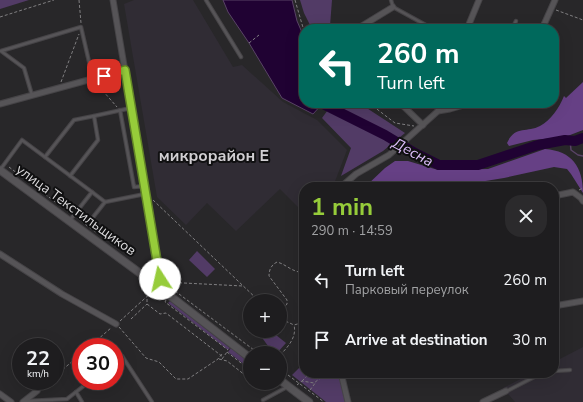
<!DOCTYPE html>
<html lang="en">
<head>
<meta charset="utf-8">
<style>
	:root { --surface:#1e1d1f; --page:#2b2a2c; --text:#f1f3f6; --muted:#a1a2a4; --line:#3c3b3d; --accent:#96cc3a }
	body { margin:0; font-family:"Nunito Sans",sans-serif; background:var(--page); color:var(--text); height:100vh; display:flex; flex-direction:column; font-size:15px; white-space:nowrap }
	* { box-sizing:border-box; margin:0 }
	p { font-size:13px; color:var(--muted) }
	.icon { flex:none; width:22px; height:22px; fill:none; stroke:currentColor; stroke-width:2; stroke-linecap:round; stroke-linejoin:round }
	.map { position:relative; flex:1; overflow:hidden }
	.side { position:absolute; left:299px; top:182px; width:260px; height:196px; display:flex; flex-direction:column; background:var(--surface); border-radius:16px; box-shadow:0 4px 16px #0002,0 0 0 1px var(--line) }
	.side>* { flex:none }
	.hud { position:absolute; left:299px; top:24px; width:260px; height:84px; border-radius:16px; box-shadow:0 4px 16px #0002,0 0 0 1px var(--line); background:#00695c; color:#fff; overflow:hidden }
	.buttons { position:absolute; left:243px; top:294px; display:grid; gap:8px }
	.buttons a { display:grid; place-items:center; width:44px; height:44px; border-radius:50%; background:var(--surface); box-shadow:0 4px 16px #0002,0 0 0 1px var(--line); font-size:20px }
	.speed { position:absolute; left:12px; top:338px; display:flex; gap:8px; font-size:20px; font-weight:700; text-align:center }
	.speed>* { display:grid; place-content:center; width:52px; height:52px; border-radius:50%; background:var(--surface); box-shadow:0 4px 16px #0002,0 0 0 1px var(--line); line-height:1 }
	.speed small { font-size:10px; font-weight:400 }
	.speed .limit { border:6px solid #d22; background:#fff; color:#111 }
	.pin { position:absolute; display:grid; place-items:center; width:34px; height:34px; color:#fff; margin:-17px; border-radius:8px; box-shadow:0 2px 6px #0006 }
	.me { position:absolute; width:44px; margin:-22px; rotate:350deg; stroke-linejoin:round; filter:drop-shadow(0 0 3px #0008) }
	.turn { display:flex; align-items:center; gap:14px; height:84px; padding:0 12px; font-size:18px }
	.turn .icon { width:52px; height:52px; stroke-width:2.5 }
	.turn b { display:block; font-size:28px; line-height:34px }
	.round { display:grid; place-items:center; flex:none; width:42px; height:42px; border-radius:16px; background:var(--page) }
	.head { display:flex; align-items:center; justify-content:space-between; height:68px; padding:0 12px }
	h1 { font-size:24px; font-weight:700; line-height:30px; color:var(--accent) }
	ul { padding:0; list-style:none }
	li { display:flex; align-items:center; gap:12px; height:60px; padding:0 12px }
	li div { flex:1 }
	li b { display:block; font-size:15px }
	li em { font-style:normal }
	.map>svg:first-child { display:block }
	.built { fill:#302c34 }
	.green { fill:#523b66 }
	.forest { fill:#664085 }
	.water { fill:#200233; stroke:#594366 }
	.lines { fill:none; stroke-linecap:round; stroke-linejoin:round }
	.stream { stroke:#594366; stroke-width:1.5 }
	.river { stroke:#200233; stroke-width:10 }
	.service-casing { stroke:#464447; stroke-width:4.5 }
	.minor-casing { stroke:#464447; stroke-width:7 }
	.secondary-casing { stroke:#464447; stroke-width:9 }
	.path { stroke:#807f81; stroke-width:1; stroke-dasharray:3 2; stroke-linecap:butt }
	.service { stroke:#565457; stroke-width:2.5 }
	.minor { stroke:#565457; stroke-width:5 }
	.secondary { stroke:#565457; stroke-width:7 }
	.route-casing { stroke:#628526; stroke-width:10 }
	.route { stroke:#96cc3a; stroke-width:7 }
	.labels { text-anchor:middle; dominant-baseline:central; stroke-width:4; stroke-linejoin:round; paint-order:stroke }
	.street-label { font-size:14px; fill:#dddcde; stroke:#101011 }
	.water-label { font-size:15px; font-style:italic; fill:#ddbefa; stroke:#101011 }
	.quarter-label { font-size:16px; font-weight:bold; fill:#d1cfd2; stroke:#101011 }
</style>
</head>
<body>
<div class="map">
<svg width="583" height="402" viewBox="0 0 583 402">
	<rect width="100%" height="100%" fill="#282729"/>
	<g class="built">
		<polygon points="134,0 193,0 233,67 242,65 283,102 317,120 347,150 334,184 331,187 304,187 304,211 303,212 280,189 236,231 207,203 186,225 157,197 124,4"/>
		<polygon points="583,347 583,402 515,402 503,388 532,373 554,373 554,362"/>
	</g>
	<g class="green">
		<polygon points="0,0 29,0 0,9"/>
		<polygon points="300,0 332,0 330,26 325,29 312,29 304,13"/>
		<polygon points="333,103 359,103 405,133 383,151 341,176 351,148 322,118"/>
		<polygon points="197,251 215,269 207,277 189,260"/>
		<polygon points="170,301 230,348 228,350 168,303"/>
		<polygon points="260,331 271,331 286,343 277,353 273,353 263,339"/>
		<polygon points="231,348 250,363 250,369 228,352"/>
		<polygon points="304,363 304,373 340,373 346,402 326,402 292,375"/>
	</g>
	<g class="forest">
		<path d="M 583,82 L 583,130 L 565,137 L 533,140 L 509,146 L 507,143 C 515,125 527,133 540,126 C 551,120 559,108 564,96 L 566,98 Z"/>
		<path d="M 545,149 C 572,151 583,167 583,193 L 571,174 L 567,169 L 554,167 L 504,178 L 473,183 L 446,185 L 427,184 L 397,187 L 365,187 L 385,168 L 395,161 L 408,161 L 438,170 L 488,169 Z"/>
	</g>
	<polygon class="water" points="223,0 292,0 297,21 304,37 304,103 323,103 313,114 282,98 249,43 228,12"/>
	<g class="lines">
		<polyline class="stream" points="570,140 571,150 578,155 583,156"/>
		<polyline class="river" points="321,103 385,135 415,153 439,165 478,165 538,145 565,140 575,141 583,138"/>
		<g class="service-casing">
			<g id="service">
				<polyline points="206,0 241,57"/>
				<polyline points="391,0 393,7 433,29"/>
				<polyline points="368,23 373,29"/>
				<polyline points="512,29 516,21"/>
				<polyline points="32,95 24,68 1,51 81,27 93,79"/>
				<polyline points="120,110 134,187 145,186"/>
				<polyline points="94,116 131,108"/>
				<polyline points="45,157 74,120 94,116 98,140 70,176"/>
				<polyline points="0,170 22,140 92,192 70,220"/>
				<polyline points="92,192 105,202 145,194"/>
				<polyline points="90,221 105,202"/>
				<polyline points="115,362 122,356 152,402"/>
				<polyline points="554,371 570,370"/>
				<polyline points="507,391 542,373"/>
				<polyline points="76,392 82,402"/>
				<polyline points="263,400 287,387"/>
				<polyline points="27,401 67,399 90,381"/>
			</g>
		</g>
		<g class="minor-casing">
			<g id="minor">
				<polyline points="113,0 160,279 156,285"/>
				<polyline points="357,29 393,7"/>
				<polyline points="467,29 479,0"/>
				<polyline points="542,29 555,0"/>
				<polyline points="400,103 423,125"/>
				<polyline points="0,104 125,70"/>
				<polyline points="438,111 450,109 471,103"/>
				<polyline points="341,187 356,174 389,155 438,111 441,103"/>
				<polyline points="554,196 573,192 581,198 583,201"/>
				<polyline points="0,254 62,294 116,324"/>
				<polyline points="554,306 583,301"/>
				<polyline points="341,373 348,402"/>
				<polyline points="0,394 11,402"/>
				<polyline points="23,402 37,391"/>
				<polyline points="483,402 506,391"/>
			</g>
		</g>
		<g class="secondary-casing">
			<g id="secondary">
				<polyline points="0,170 156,285 250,358"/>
				<polyline points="280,380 309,402"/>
			</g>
		</g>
		<g class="path">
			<polyline points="79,0 81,23"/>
			<polyline points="295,0 304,31"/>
			<polyline points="556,10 583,20"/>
			<polyline points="0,17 54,0"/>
			<polyline points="249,43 259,35"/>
			<polyline points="61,82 79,34"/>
			<polyline points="96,83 117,107"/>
			<polyline points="369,103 395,123 414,126"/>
			<polyline points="9,167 70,213"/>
			<polyline points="579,190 583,188"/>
			<polyline points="153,200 259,301"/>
			<polyline points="77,218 97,233"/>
			<polyline points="164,282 243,286"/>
			<polyline points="171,288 258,353"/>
			<polyline points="147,299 147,304 160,314 166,313 223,357"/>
			<polyline points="166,300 165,302 228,350"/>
			<polyline points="131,319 147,304"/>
			<path d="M 281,319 L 282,310 L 287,304 L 287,300 L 269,276 C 269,270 271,265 277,262 C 285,264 290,270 299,272 L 304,269"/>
			<polyline points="281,319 294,325 301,323 304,320"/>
			<polyline points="120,321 153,291"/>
			<polyline points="119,327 146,358 159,362 176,379 188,379 218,359 222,354"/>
			<polyline points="89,347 111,328"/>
			<polyline points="227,352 250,370"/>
			<path d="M 280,355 C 288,347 297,337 294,325"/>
			<polyline points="219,359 227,361 250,379"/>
			<polyline points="222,359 227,352"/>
			<polyline points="280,369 324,402"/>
			<polyline points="55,376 81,354"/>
			<polyline points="302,381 310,373"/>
			<polyline points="256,383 257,384 259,383"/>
			<polyline points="297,385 302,381 314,383 323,376 329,373"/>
			<polyline points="40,388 49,381"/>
			<polyline points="310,390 316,382"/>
		</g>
		<use href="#service" class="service"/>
		<use href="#minor" class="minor"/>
		<use href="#secondary" class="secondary"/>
	</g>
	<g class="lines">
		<g class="route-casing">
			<polyline id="route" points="104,76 125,70 160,279"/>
		</g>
		<use href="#route" class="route"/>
	</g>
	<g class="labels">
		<g class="street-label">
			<text transform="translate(76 210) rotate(36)">улица Текстильщиков</text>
		</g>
		<g class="water-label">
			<text transform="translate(413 152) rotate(28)">Десна</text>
		</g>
		<g class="quarter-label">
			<text x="214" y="156">микрорайон Е</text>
		</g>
	</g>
</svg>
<div class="buttons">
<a>+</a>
<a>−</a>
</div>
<div class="speed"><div>22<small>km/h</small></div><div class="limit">30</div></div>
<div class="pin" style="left:104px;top:76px;background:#d93025"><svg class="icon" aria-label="arrive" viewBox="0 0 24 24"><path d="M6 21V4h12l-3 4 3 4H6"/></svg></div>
<svg class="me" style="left:160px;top:279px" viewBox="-20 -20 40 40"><circle r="19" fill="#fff"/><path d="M0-13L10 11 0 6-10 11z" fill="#96cc3a"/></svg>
<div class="hud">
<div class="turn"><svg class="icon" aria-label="left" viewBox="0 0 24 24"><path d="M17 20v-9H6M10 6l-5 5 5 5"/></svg><div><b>260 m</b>Turn left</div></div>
</div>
<section class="side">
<div class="head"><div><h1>1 min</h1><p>290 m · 14:59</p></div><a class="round"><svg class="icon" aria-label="close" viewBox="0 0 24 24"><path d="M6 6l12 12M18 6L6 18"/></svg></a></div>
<ul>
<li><svg class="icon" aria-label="left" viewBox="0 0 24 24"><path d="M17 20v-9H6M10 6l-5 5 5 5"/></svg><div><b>Turn left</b><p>Парковый переулок</p></div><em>260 m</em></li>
<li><svg class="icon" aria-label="arrive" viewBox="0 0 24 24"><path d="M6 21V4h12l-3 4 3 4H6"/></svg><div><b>Arrive at destination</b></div><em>30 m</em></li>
</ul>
</section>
</div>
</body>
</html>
